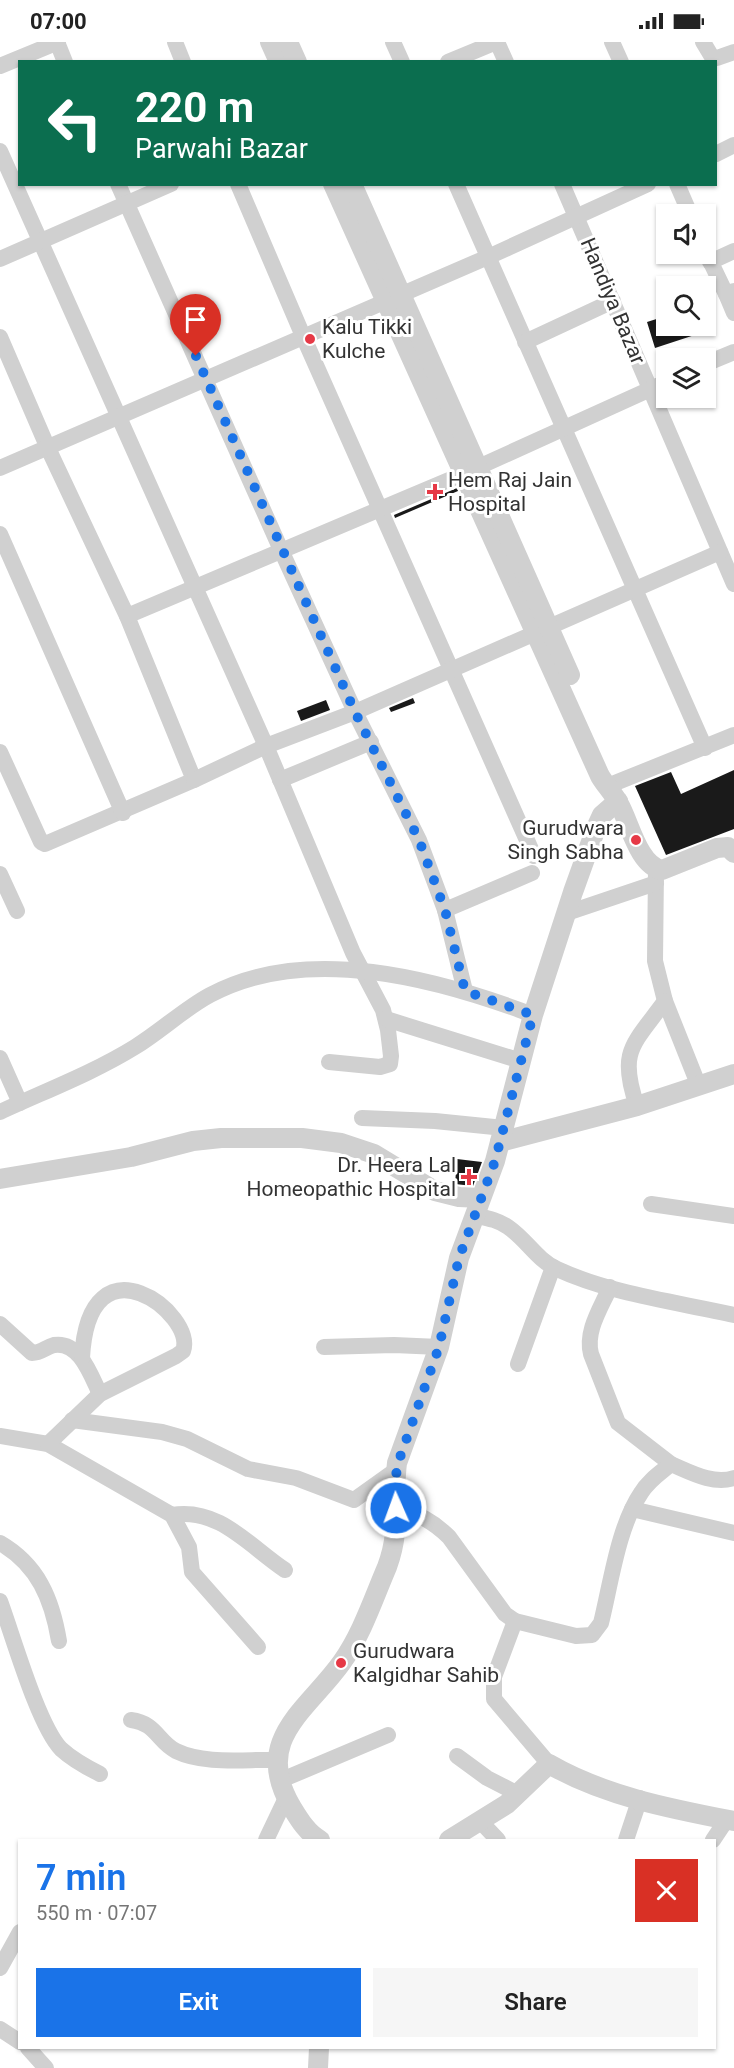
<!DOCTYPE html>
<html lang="en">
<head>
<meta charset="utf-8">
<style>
	:root { --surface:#fff; --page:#f6f6f6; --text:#222; --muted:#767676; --accent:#1a73e8 }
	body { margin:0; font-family:Roboto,sans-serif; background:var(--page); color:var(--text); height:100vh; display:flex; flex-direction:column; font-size:22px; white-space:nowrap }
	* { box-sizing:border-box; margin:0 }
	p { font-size:20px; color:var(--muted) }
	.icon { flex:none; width:33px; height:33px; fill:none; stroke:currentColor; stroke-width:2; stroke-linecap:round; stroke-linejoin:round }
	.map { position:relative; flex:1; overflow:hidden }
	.panel { position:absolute; left:18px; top:1797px; width:698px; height:210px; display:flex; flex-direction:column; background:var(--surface); border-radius:0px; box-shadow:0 2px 4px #0004 }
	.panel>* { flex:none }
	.banner { position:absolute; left:18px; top:18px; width:699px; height:126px; border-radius:0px; box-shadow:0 2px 4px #0004; background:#0b6e4f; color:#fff; overflow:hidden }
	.controls { position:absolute; left:656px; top:162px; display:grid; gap:12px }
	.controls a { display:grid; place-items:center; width:60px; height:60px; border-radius:0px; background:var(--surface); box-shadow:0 2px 4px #0004; font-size:30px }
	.pin { position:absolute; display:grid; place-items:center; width:51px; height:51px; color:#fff; margin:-62px -26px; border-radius:50% 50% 50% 0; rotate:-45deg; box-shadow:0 0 6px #0007 }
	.pin .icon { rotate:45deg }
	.me { position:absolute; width:66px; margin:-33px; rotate:358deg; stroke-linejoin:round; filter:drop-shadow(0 0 4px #0008) }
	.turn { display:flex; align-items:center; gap:21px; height:126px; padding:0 18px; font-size:27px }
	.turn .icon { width:78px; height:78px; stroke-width:2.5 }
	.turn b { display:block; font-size:42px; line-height:51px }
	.round { display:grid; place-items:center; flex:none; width:63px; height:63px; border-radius:0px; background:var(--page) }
	.head { display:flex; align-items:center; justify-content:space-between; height:102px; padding:0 18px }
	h1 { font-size:36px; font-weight:600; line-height:45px; color:var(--accent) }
	.primary-button { display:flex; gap:12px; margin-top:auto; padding:12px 18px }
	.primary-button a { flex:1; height:69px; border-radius:0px; background:var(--accent); color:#fff; font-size:24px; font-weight:600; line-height:69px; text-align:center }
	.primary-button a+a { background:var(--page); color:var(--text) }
	.status { display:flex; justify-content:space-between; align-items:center; height:42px; padding:0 30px; background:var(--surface); direction:ltr }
	.status svg { height:16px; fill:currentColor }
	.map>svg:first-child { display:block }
	.building { fill:#1a1a1a }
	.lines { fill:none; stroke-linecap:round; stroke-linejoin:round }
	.minor { stroke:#d0d0d0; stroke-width:16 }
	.tertiary { stroke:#d0d0d0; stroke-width:20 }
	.route { stroke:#1a73e8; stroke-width:10; stroke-dasharray:0 18 }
	.poi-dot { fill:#e63946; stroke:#fff; stroke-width:2 }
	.labels { text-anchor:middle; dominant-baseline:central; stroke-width:6; stroke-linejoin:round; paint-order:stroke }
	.street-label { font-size:21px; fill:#333; stroke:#fff }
	.poi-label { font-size:21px; fill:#333; stroke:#fff; text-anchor:start }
</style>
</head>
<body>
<div class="status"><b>07:00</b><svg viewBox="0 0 49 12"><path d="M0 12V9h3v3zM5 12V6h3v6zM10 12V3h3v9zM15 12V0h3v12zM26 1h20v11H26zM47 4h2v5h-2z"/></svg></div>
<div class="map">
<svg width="734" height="2026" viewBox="0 0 734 2026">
	<rect width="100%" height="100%" fill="#fff"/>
	<g class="building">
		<polygon points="666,274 666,284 715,284 716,286 655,306 647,280"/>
		<polygon points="457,446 458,449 395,476 394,473"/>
		<polygon points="413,656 415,661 391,670 389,666"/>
		<polygon points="326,658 330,668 301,679 297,669"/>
		<polygon points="734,728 734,787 666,813 635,744 671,730 681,752"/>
		<polygon points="457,1117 482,1120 473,1144 455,1142"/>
	</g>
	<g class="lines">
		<g class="minor">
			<polyline points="57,0 65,20"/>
			<polyline points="175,0 183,20"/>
			<polyline points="393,0 402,20"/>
			<polyline points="497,0 506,20"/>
			<polyline points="612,0 621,20"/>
			<polyline points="703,0 712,15 717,16 734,10"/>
			<polyline points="448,20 496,0"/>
			<polyline points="0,24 58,0"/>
			<polyline points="0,109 266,704 353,911 383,968 388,988 391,1014 390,1022 380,1025 329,1020"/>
			<polyline points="716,112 734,103"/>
			<polyline points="118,142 281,508 355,670 419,798 445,868 465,949"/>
			<polyline points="238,142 303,294 534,814"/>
			<polyline points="456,142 705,706"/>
			<polyline points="562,142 734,542"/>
			<polyline points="677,142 690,172"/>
			<polyline points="705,208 726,252 734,249"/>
			<polyline points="0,217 171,142"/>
			<polyline points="710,220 734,209"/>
			<polyline points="726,252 734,271"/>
			<polyline points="0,295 47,404 127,574 194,738 45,802 41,800 0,710"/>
			<polyline points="525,300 613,259"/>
			<polyline points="705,322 734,310"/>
			<polyline points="0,426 488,215 648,142"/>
			<polyline points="0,492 123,771"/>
			<polyline points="127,574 463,432 666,340"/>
			<polyline points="194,738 266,704 355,670 720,510"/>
			<polyline points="280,738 371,700"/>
			<polyline points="615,741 734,693"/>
			<polyline points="656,827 655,919 665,959 698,1042"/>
			<polyline points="0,832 17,869"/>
			<polyline points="445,868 532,831"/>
			<polyline points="567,871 656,841"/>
			<polyline points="386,977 521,1019"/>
			<polyline points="0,1016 20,1061"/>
			<path d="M 637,1064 C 618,1009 633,1003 665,959"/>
			<path d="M 0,1070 C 45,1049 93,1031 135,1005 C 161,989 184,967 210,953 C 307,901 438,937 533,973"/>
			<polyline points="362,1076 435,1079 504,1086"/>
			<polyline points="651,1162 734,1174"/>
			<path d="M 474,1173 C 487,1176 498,1178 508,1185 C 527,1198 536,1217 557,1227 C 611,1252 676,1260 734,1273"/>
			<path d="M 610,1245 C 601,1266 585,1289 591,1312 L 618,1381 L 671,1422"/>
			<path d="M 0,1282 L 32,1311 C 41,1311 46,1305 54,1303 C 80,1299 91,1334 100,1352"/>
			<polyline points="324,1305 394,1303 439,1305"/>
			<polyline points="518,1322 553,1225"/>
			<polyline points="72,1378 162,1390 187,1397 248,1427 296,1436 354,1458 396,1428"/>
			<polyline points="0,1394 48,1402 172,1473 189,1505 192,1530 258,1605"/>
			<path d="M 48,1402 L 100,1352 L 176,1314 L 183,1309 C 197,1273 89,1189 82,1316"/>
			<path d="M 397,1465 C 418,1472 433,1479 449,1495 L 505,1572 L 515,1579"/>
			<polyline points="632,1467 734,1491"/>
			<path d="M 172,1473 C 219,1465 249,1504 285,1528"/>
			<path d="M 0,1501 C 38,1523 52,1557 59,1599"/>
			<path d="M 0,1559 C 13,1594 38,1683 61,1707 C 73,1718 86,1725 100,1732"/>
			<path d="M 131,1678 C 156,1681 158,1700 176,1709 C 205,1723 246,1717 277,1718"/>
			<polyline points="457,1714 487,1736 518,1752"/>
			<path d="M 549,1722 L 494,1657 L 494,1635 L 515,1579 L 576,1594 L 592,1593 L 601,1581 C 611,1541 618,1485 641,1451 C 648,1439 660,1431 671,1422 C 690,1430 713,1443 734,1436"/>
			<polyline points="279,1739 388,1693"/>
			<polyline points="481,1780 498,1798"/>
			<polyline points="266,1798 286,1756"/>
			<polyline points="626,1798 640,1756"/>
			<polyline points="713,1798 727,1777"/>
			<polyline points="0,1926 20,1890"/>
			<polyline points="0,1987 20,2000"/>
			<polyline points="28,2006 46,2026"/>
		</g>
		<g class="tertiary">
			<polyline points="270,0 279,20"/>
			<polyline points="288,0 297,20"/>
			<path d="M 333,142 L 600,734 C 606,744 614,752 619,762 C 630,781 638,823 662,828 L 717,806 L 728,805 L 734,811"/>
			<polyline points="352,142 570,633"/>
			<polyline points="500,1100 637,1064 734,1032"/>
			<polyline points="0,1137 131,1115 193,1099 221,1096 302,1096 341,1101 374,1112 435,1149 459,1155 480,1156"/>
			<path d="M 320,1798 C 307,1791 299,1777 291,1764 C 252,1697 308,1668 342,1620 C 362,1592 374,1555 387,1525 C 402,1485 392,1460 397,1421 L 439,1305 L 459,1216 L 495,1119 L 533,973 L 573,850 L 596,786 L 602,773 L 618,759"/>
			<path d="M 449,1798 L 507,1762 L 549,1722 C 604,1754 672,1767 734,1779"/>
			<polyline points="318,2026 319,2006"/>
		</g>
	</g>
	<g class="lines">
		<polyline class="route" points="196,314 355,670 419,798 445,868 465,949 533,973 495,1119 459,1216 439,1305 398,1421 395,1440 396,1466"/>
	</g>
	<g class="poi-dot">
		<circle cx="310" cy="297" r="6"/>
		<path d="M432 441h6v6h6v6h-6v6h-6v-6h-6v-6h6z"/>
		<circle cx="636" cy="798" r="6"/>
		<path d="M466 1126h6v6h6v6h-6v6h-6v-6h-6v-6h6z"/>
		<circle cx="341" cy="1621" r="6"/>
	</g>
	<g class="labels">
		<g class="street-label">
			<text transform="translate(613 259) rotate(67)">Handiya Bazar</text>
		</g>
		<g class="poi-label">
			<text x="322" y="285">Kalu Tikki<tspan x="322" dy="24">Kulche</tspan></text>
			<text x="448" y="438">Hem Raj Jain<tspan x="448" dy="24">Hospital</tspan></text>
			<text x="624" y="786" text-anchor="end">Gurudwara<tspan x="624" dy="24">Singh Sabha</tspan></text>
			<text x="456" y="1123" text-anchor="end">Dr. Heera Lal<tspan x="456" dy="24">Homeopathic Hospital</tspan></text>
			<text x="353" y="1609">Gurudwara<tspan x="353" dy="24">Kalgidhar Sahib</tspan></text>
		</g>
	</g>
</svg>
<div class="controls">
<a><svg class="icon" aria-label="sound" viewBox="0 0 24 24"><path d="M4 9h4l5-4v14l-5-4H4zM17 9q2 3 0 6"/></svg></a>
<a><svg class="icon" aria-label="search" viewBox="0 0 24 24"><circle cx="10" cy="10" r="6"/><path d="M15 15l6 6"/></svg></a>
<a><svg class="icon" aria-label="layers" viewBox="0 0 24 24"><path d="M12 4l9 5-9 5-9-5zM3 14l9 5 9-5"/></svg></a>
</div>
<div class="pin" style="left:196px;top:314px;background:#d93025"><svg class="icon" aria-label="arrive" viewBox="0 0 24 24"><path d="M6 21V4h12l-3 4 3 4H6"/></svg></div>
<svg class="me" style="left:396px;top:1466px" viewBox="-20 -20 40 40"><circle r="17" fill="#1a73e8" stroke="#fff" stroke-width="3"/><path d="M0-11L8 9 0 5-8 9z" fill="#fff"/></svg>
<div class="banner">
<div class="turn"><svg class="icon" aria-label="left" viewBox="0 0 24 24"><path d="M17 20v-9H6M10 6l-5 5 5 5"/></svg><div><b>220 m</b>Parwahi Bazar</div></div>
</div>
<section class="panel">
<div class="head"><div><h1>7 min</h1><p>550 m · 07:07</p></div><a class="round" style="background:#d93025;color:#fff"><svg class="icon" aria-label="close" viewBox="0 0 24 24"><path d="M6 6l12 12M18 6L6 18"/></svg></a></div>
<div class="primary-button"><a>Exit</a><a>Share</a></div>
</section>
</div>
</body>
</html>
